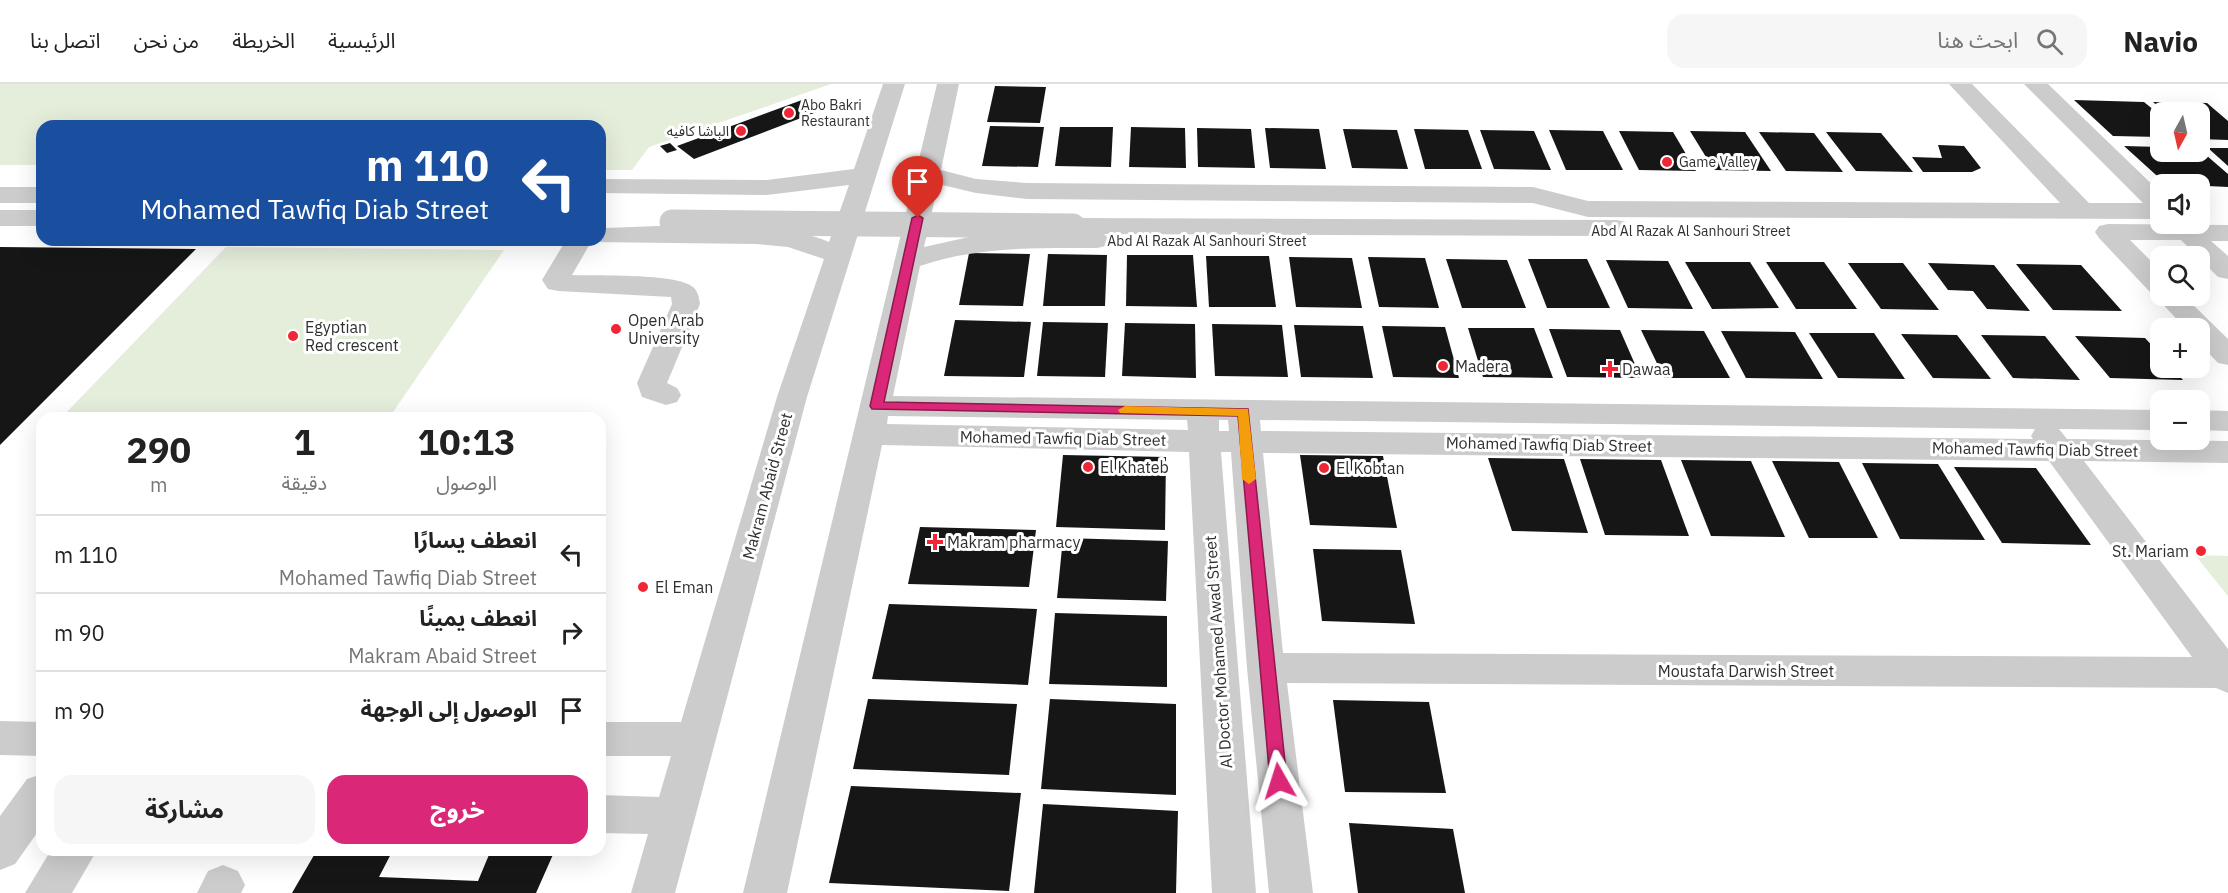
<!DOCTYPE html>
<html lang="ar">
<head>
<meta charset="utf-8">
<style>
	:root { --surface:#fff; --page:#f6f6f6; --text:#222; --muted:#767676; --line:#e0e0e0; --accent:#db2777 }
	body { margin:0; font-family:"IBM Plex Sans","Noto Sans Arabic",sans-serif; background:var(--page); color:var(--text); direction:rtl; height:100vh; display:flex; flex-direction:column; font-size:22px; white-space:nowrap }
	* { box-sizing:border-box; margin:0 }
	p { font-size:20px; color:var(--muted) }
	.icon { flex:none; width:33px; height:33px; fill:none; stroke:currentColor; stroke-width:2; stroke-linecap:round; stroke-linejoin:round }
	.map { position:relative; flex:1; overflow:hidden; direction:ltr }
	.side { position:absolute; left:36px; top:328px; width:570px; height:444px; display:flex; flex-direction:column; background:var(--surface); border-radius:18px; box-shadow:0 6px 24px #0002; direction:rtl }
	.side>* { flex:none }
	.guide { position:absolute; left:36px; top:36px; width:570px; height:126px; border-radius:18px; box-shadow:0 6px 24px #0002; direction:rtl; background:#1a4fa0; color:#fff; overflow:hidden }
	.needle { width:39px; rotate:188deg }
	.fabs { position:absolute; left:2150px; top:18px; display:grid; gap:12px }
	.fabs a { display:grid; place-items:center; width:60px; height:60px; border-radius:12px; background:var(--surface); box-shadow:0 6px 24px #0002; font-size:30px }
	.pin { position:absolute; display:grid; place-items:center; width:51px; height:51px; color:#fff; margin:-62px -26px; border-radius:50% 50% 50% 0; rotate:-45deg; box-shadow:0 0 6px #0007 }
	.pin .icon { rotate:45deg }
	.me { position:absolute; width:66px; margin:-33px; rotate:354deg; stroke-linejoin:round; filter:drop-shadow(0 0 4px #0008) }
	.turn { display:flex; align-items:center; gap:21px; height:126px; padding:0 18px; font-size:27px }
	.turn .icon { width:78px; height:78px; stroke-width:2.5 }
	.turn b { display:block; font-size:42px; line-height:51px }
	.eta { display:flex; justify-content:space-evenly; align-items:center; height:102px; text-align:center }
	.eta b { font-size:36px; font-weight:700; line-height:42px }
	.button { display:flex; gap:12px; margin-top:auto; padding:12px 18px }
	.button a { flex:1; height:69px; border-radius:18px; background:var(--accent); color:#fff; font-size:24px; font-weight:700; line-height:69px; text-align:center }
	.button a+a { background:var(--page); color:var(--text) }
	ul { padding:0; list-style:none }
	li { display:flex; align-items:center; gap:18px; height:78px; padding:0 18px; border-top:2px solid var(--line) }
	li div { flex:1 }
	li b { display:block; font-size:22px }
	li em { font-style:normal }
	header { display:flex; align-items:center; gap:36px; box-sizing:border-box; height:84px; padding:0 30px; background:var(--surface); border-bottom:2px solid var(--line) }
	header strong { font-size:28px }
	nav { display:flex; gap:33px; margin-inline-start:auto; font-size:21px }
	.search { width:420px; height:54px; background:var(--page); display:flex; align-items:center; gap:15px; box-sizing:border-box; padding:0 21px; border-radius:18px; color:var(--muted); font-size:22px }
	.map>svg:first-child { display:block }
	.green { fill:#e5eddb }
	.building { fill:#161616 }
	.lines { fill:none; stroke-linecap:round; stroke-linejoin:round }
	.minor { fill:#ccc; fill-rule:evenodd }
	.minor-bridge { stroke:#ccc; stroke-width:25 }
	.route { fill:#db2777; stroke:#8e194d; stroke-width:1.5 }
	.slow { fill:#f59e0b }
	.poi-dot { fill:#f02636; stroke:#fff; stroke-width:2 }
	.labels { text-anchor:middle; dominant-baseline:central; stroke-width:6; stroke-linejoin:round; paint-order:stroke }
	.far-poi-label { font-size:14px; fill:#2f2f2f; stroke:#fff; text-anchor:start }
	.far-street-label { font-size:14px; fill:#2f2f2f; stroke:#fff }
	.poi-label { font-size:16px; fill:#2f2f2f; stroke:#fff; text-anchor:start }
	.street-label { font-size:16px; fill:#2f2f2f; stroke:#fff }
</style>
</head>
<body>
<header>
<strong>Navio</strong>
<div class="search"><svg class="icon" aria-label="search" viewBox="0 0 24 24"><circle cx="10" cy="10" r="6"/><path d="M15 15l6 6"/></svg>ابحث هنا</div>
<nav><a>الرئيسية</a><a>الخريطة</a><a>من نحن</a><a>اتصل بنا</a></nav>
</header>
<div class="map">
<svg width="2228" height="809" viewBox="0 0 2228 809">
	<rect width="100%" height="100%" fill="#fff"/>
	<g class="green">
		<polygon points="0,0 831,0 649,63 632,86 600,86 600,42 42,42 42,81 0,81"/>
		<polygon points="226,163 504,166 389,334 61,334"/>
		<polygon points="2195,471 2228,472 2228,512"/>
	</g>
	<g class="building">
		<polygon points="995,2 1046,3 1040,39 987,38"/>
		<polygon points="810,13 827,24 694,75 677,62"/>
		<polygon points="2074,16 2144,18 2160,31 2160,53 2113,52"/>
		<polygon points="2153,18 2207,19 2228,37 2228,56 2199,55 2199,28 2165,28"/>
		<polygon points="990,42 1044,43 1038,83 982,82"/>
		<polygon points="1060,43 1113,43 1111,83 1055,82"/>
		<polygon points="1131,43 1185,44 1186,84 1129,83"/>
		<polygon points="1197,44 1251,45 1255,84 1198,83"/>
		<polygon points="1265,44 1319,45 1326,85 1270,84"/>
		<polygon points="1343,45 1397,46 1408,85 1352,84"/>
		<polygon points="1414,45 1468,46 1482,85 1425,85"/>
		<polygon points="1480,46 1534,47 1551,86 1494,85"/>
		<polygon points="1549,46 1603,47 1623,86 1566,86"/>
		<polygon points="1619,47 1673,48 1696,87 1639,86"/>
		<polygon points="1690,47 1745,48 1771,87 1714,86"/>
		<polygon points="1759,48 1814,49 1843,88 1786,87"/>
		<polygon points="1826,48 1881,49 1913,88 1856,87"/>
		<polygon points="670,59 677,66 667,69 660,62"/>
		<polygon points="1938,61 1964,62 1981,84 1972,88 1923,88 1912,73 1942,74"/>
		<polygon points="2124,62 2160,63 2160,68 2199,68 2199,65 2228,90 2228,103 2166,100"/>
		<polygon points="2208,64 2228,64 2228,82"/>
		<polygon points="0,163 196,165 0,361"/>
		<polygon points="969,169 1030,170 1023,222 959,221"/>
		<polygon points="1048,170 1107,171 1105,222 1043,222"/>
		<polygon points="1127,171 1193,171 1197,223 1126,222"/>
		<polygon points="1206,172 1269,172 1276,223 1209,223"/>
		<polygon points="1289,173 1352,174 1362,224 1296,223"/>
		<polygon points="1368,173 1425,174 1439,224 1379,223"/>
		<polygon points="1446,175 1507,176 1526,224 1462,224"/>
		<polygon points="1528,175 1587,175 1610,224 1547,224"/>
		<polygon points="1606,176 1668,177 1693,225 1628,224"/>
		<polygon points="1685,178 1750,178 1779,224 1712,225"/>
		<polygon points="1766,178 1824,178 1857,225 1796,225"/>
		<polygon points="1848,179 1903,179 1939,226 1881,225"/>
		<polygon points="1928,179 1994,181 2030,227 1987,225 1973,207 1948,206"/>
		<polygon points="2016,180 2081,181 2122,227 2053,226"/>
		<polygon points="955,236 1031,238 1024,293 944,292"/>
		<polygon points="1043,238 1108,239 1105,293 1037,292"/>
		<polygon points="1125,239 1195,240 1196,294 1122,292"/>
		<polygon points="1212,240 1282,241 1288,293 1215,292"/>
		<polygon points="1294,241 1363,242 1373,294 1301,293"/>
		<polygon points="1382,242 1445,243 1459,294 1393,293"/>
		<polygon points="1468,244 1534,244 1553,294 1483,293"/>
		<polygon points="1549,245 1620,246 1641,294 1567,293"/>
		<polygon points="1641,246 1704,247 1730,294 1664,294"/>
		<polygon points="1721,247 1795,248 1823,295 1746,294"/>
		<polygon points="1809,249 1874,249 1905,295 1838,294"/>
		<polygon points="1901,250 1957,251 1991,295 1933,294"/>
		<polygon points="1981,251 2045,252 2080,296 2013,294"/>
		<polygon points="2075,252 2145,254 2160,270 2160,284 2172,284 2183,296 2110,294"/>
		<polygon points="1063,371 1166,373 1165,446 1056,443"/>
		<polygon points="1300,371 1383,372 1397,444 1310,441"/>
		<polygon points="1488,374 1564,375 1588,449 1512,447"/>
		<polygon points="1580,375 1661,376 1689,452 1605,451"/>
		<polygon points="1681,376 1751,377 1785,453 1711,452"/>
		<polygon points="1772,377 1839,378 1878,454 1809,454"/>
		<polygon points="1862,379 1938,380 1985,456 1900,455"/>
		<polygon points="1954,383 2036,384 2091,461 2002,459"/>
		<polygon points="920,443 1036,446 1029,503 908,500"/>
		<polygon points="1063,454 1168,457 1166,517 1057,514"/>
		<polygon points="1313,465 1401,466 1415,540 1322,537"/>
		<polygon points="889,520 1037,525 1028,601 872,595"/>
		<polygon points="1055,529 1167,532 1167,603 1049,600"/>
		<polygon points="868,615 1017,620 1009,691 853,685"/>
		<polygon points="1050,615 1176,620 1176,711 1041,705"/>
		<polygon points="1333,616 1429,618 1446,709 1345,708"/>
		<polygon points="851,702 1021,709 1009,807 829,799"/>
		<polygon points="1043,720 1178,727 1176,809 1034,809"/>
		<polygon points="1349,739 1453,745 1465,809 1358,809"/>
		<polygon points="317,766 393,766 379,793 478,797 491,766 555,766 536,809 292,809"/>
	</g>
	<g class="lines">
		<g class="minor">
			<path d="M 883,0 L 905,0 L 807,313 L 675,809 L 631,809 L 648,750 L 600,749 L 600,711 L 659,713 L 671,672 L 600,672 L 600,638 L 681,638 L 777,313 L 824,175 L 788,163 L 756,160 L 591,158 L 572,191 C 597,192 676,189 693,203 C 698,207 699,214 700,220 L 667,299 L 677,304 L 681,311 L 677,318 L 666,321 L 642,313 L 637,299 L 672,220 L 671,213 L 558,207 L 548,205 L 542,196 L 566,156 L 600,156 L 600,144 C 667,143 768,132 829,158 L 849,101 L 767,111 L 600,109 L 600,95 L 767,96 L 854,85 Z"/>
			<path d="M 937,0 L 959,0 L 941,86 L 976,95 L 1027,99 L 1533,103 L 1588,117 L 2060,119 L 1949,0 L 1972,0 L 2089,119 L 2143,119 L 2024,0 L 2048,0 L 2160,108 L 2160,135 L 1588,133 L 1533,119 L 1027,115 L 976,109 L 938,100 L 924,163 L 978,151 L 1065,148 L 1060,142 L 1064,136 L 1073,134 L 1617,136 L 1626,138 L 1630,144 L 1626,150 L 1617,152 L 1104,150 L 1110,156 L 1106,162 L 1097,164 C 1036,164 978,162 920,182 L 893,312 L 2160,326 L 2160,346 L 2059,345 L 2067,355 L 2228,357 L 2228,379 L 2084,377 L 2228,565 L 2228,609 L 2216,604 L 1287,599 L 1313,809 L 1269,809 L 1247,584 L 1231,368 L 1221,368 L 1256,809 L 1212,809 L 1189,368 L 882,361 L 787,809 L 743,809 ZM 888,332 L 1187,336 L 1188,346 L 887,340 ZM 1219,336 L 1228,336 L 1229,347 L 1219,347 ZM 1260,336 L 2035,345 L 2031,352 L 2033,355 L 1261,347 ZM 1263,369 L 2049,377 L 2192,573 L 1283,569 Z"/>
			<rect x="0" y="103" width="42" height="16"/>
			<rect x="0" y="126" width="42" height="16"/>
			<polygon points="2108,140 2228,141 2228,157 2211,157 2228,172 2228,195 2218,193 2181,156 2130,156 2160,186 2160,212 2184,212 2228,255 2228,281 2218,279 2199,259 2199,244 2185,244 2155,212 2157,209 2150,208 2099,154 2095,148 2099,142"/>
			<polygon points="2199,326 2228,327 2228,347 2199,346"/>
			<polygon points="0,637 42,638 42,672 0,671"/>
			<polygon points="42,690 42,742 15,780 0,786 0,732 27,695"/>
			<polygon points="51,766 97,766 72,809 25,809"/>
			<polygon points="223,781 238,787 245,801 241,809 197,809 208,787"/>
		</g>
		<polyline class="minor-bridge" points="672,138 1073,142"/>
	</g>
	<polygon class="route" points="918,131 923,134 884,318 1248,325 1287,697 1285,702 1279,704 1273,702 1270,697 1238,332 872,325 870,322 912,134"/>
	<polygon class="slow" points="1125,322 1248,325 1256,395 1249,400 1242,395 1238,332 1120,329 1118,326"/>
	<g class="poi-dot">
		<circle cx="789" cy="29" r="6"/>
		<circle cx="741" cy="47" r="6"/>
		<circle cx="1667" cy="78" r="6"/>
		<circle cx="616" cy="245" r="6"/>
		<circle cx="293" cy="252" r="6"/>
		<circle cx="1443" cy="282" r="6"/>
		<path d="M1607 276h6v6h6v6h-6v6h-6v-6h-6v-6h6z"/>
		<circle cx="1088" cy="383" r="6"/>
		<circle cx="1324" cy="384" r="6"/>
		<path d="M932 449h6v6h6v6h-6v6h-6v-6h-6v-6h6z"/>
		<circle cx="2201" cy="467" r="6"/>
		<circle cx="643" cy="503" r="6"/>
	</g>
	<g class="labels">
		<g class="far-poi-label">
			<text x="801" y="21">Abo Bakri<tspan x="801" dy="16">Restaurant</tspan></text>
			<text x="729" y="47" text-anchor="end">الباشا كافيه</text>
			<text x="1679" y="78">Game Valley</text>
		</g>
		<g class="far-street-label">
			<text x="1691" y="147">Abd Al Razak Al Sanhouri Street</text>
			<text x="1207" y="157">Abd Al Razak Al Sanhouri Street</text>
		</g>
		<g class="poi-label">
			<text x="628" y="236">Open Arab<tspan x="628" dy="18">University</tspan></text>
			<text x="305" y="243">Egyptian<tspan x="305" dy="18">Red crescent</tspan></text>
			<text x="1455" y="282">Madera</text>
			<text x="1622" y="285">Dawaa</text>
			<text x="1100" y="383">El Khateb</text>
			<text x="1336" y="384">El Kobtan</text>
			<text x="947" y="458">Makram pharmacy</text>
			<text x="2189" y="467" text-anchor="end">St. Mariam</text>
			<text x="655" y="503">El Eman</text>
		</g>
		<g class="street-label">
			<text transform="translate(1063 354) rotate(1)">Mohamed Tawfiq Diab Street</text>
			<text transform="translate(1549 360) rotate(1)">Mohamed Tawfiq Diab Street</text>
			<text transform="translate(2035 365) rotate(1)">Mohamed Tawfiq Diab Street</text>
			<text transform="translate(767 402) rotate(-75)">Makram Abaid Street</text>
			<text transform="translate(1218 568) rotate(-94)">Al Doctor Mohamed Awad Street</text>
			<text x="1746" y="587">Moustafa Darwish Street</text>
		</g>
	</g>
</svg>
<div class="fabs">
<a><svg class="needle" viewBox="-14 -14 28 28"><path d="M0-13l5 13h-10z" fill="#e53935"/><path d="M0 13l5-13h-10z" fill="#767676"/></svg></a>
<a><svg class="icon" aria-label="sound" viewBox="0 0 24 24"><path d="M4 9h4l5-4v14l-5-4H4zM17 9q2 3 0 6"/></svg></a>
<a><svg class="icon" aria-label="search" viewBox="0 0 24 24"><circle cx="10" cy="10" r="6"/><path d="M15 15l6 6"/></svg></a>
<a>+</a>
<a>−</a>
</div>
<div class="pin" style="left:918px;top:134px;background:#d93025"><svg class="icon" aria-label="arrive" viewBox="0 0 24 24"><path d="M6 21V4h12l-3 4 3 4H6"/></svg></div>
<svg class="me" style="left:1279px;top:697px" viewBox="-20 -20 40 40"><path d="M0-17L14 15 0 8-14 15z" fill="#db2777" stroke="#fff" stroke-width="4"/></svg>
<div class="guide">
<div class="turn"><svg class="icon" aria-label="left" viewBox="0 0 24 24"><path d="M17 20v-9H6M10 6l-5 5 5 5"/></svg><div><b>110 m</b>Mohamed Tawfiq Diab Street</div></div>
</div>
<section class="side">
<div class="eta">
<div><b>10:13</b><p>الوصول</p></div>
<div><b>1</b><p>دقيقة</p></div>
<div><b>290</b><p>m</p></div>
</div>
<ul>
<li><svg class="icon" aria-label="left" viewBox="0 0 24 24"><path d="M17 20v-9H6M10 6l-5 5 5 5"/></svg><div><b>انعطف يسارًا</b><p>Mohamed Tawfiq Diab Street</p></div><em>110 m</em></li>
<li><svg class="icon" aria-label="right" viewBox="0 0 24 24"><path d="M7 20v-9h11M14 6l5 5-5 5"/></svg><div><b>انعطف يمينًا</b><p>Makram Abaid Street</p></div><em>90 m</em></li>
<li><svg class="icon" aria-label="arrive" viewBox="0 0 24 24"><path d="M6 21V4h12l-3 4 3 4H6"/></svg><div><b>الوصول إلى الوجهة</b></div><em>90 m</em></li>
</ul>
<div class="button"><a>خروج</a><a>مشاركة</a></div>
</section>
</div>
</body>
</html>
